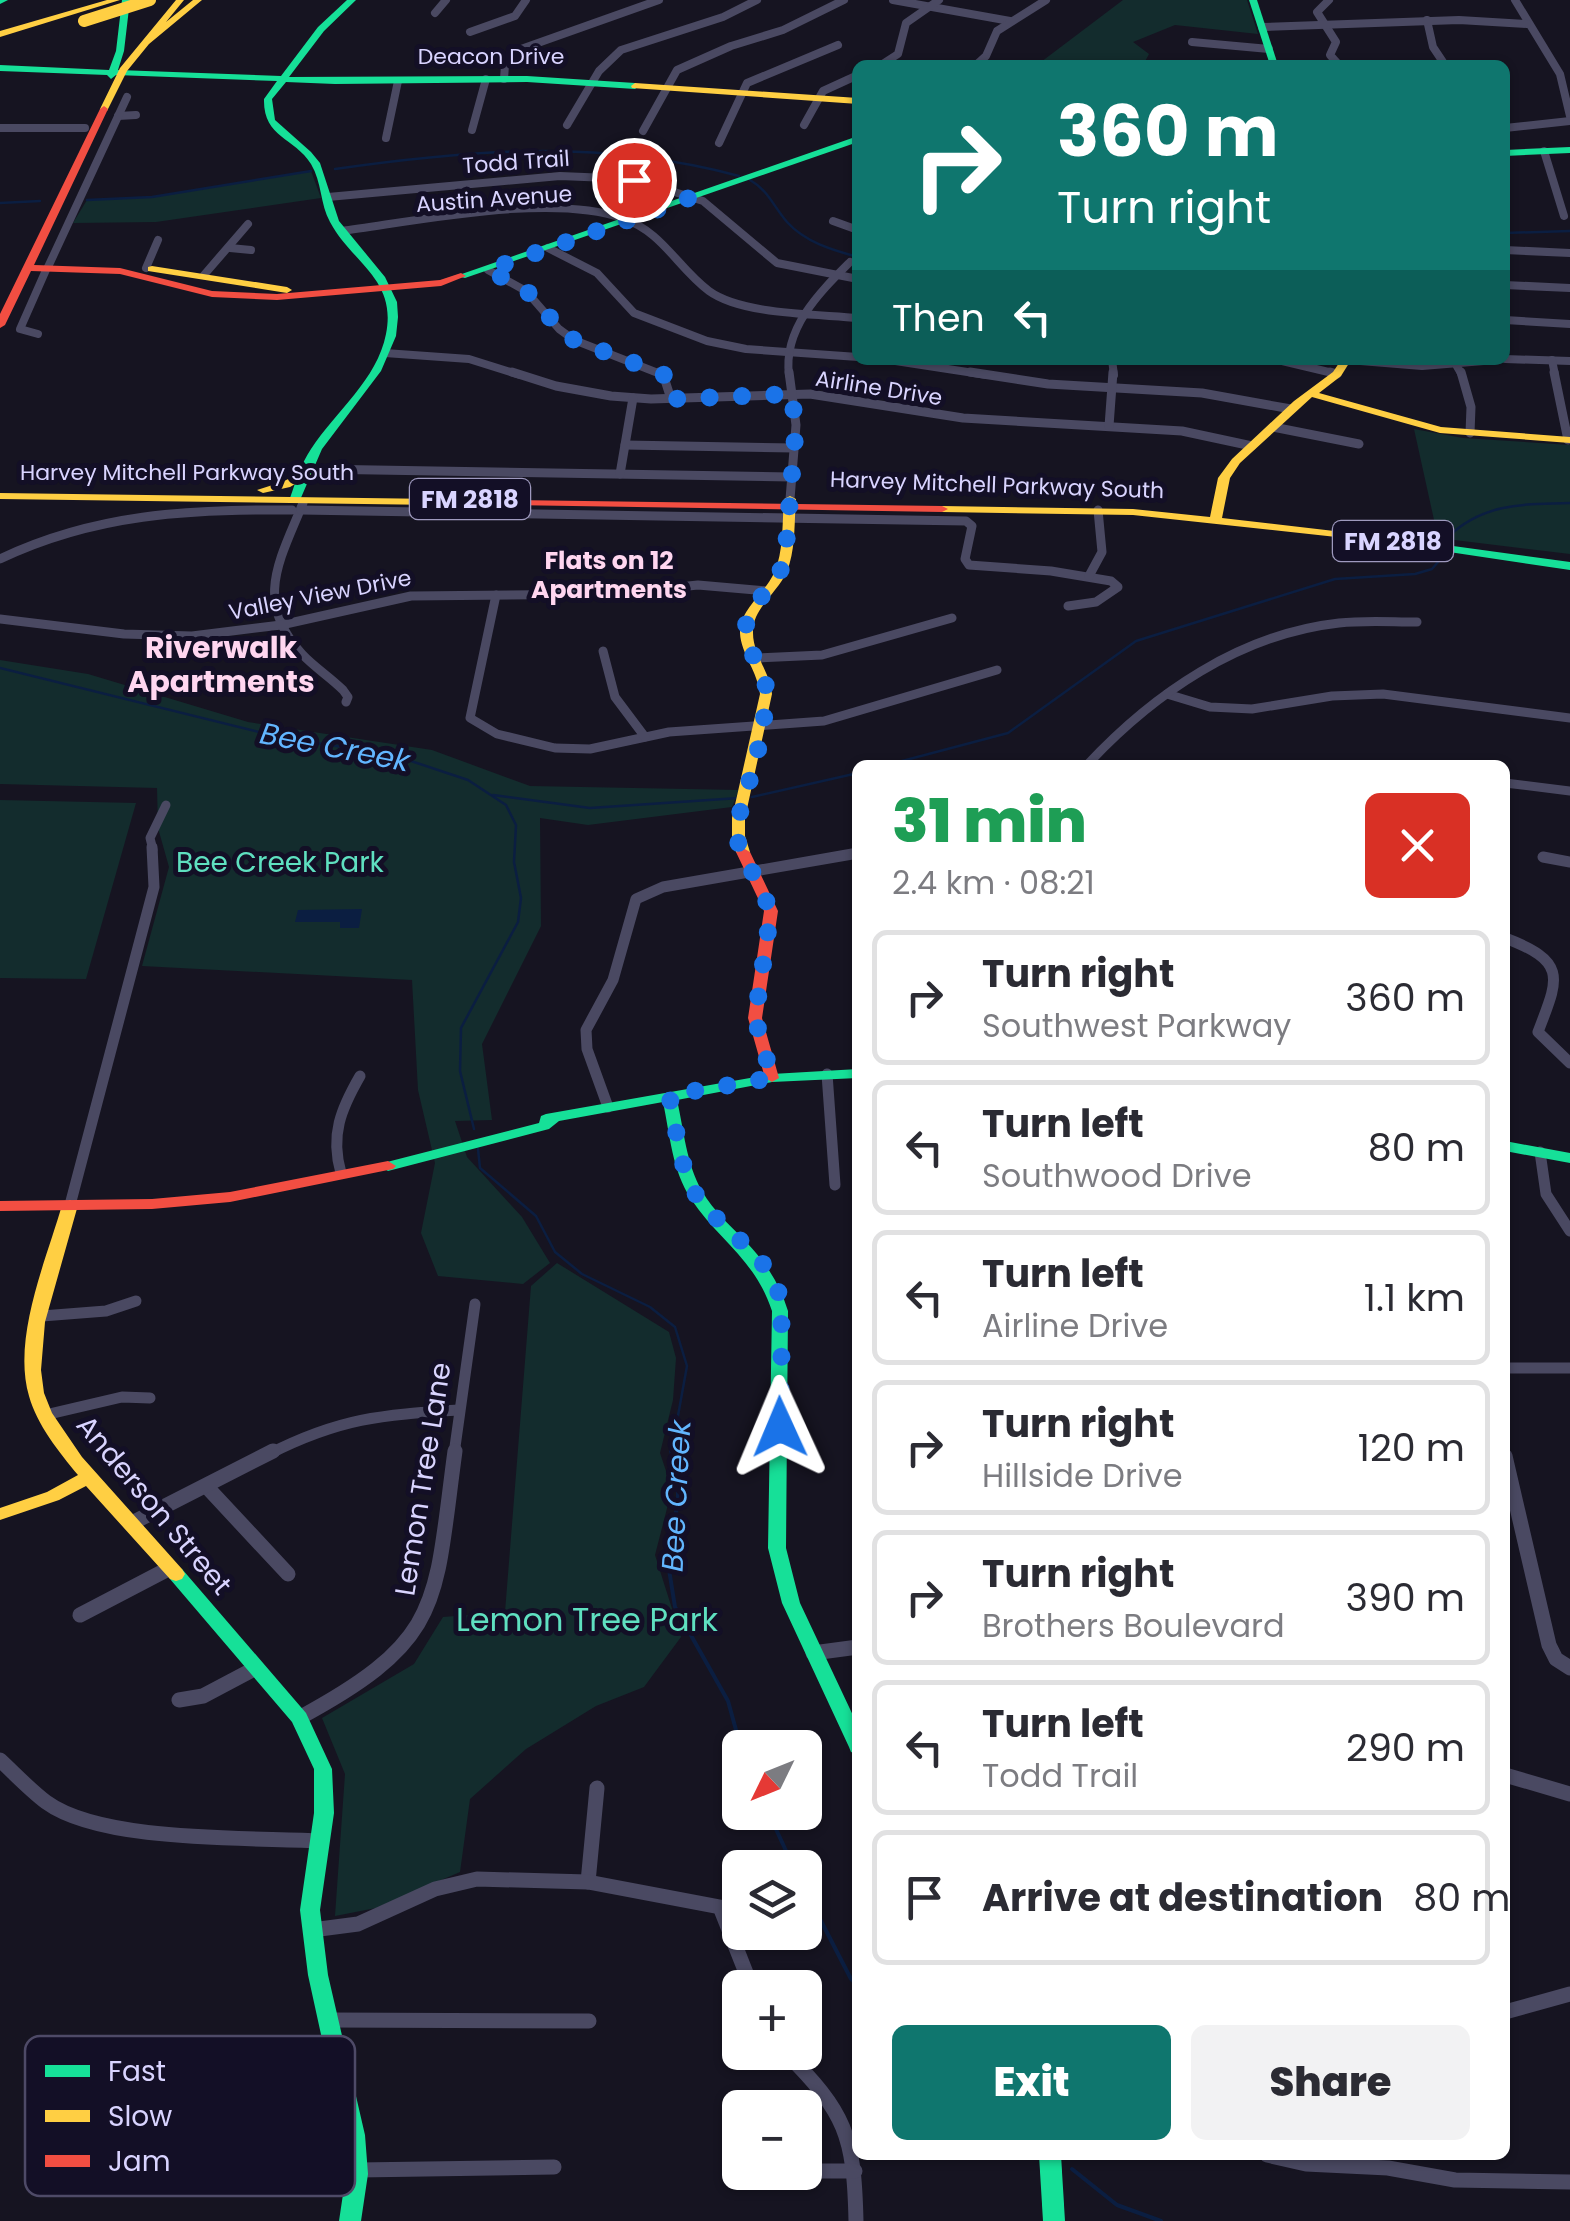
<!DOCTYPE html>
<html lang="en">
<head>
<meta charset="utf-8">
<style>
	:root { --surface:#fff; --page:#f2f2f3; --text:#2b2b33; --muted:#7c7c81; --line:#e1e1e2; --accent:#0f766e }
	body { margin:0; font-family:Poppins,sans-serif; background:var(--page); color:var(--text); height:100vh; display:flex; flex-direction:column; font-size:38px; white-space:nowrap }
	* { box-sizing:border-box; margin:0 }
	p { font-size:32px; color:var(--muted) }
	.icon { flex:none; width:55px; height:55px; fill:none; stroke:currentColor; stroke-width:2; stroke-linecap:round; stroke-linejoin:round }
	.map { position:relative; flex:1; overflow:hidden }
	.panel { position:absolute; left:852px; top:760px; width:658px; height:1400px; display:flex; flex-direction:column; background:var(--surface); border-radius:15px; box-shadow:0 2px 8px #0004 }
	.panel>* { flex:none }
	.banner { position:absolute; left:852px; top:60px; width:658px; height:305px; border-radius:15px; box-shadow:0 2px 8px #0004; background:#0f766e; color:#fff; overflow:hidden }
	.needle { width:65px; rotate:227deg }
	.buttons { position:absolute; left:722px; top:1730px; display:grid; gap:20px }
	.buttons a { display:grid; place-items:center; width:100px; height:100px; border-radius:15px; background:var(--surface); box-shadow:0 2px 8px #0004; font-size:50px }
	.pin { position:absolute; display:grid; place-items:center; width:85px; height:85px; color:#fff; margin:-42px; border:5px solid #fff; border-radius:50%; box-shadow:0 2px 10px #0007 }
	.me { position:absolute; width:110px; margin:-55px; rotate:359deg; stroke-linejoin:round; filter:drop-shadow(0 0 8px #0008) }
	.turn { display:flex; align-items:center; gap:35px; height:210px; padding:0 40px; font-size:45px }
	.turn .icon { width:130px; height:130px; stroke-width:2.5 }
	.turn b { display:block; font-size:70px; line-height:85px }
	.then { display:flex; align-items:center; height:95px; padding:0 40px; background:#0003; gap:20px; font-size:38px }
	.round { display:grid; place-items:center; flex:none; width:105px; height:105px; border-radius:15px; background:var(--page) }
	.headline { display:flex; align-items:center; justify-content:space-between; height:170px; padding:0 40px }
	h1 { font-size:60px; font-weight:800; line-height:75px; color:#1e9e55 }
	.cta { display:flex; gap:20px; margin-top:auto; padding:20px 40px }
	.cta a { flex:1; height:115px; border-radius:15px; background:var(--accent); color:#fff; font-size:40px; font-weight:800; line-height:115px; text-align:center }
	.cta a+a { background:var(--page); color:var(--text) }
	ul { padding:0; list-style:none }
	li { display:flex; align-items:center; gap:30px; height:135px; margin:0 20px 15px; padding:0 20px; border:5px solid var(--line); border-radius:15px }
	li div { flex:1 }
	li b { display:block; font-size:38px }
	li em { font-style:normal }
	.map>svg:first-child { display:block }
	.green { fill:#132c2d }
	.water { fill:#0b1e41 }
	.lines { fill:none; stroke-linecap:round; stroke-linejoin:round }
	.stream-far1 { stroke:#0b1e41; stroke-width:2.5 }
	.stream { stroke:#0b1e41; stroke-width:4 }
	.street-far3 { stroke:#4a4962; stroke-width:8 }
	.street-far2 { stroke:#4a4962; stroke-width:9 }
	.street-far1 { stroke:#4a4962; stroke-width:11 }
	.street { stroke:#4a4962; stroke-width:15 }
	.fast { fill:#16e098; fill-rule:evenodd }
	.slow { fill:#ffcf43; fill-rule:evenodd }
	.jam { fill:#f24e42; fill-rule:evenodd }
	.slow-bridge { stroke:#ffcf43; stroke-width:12 }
	.route { stroke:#1a73e8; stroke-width:18; stroke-dasharray:0 32.4 }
	.labels { text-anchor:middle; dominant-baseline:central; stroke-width:10; stroke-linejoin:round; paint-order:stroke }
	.far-street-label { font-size:22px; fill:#d9d4ff; stroke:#130f26 }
	.shield { fill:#130f26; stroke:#9e99be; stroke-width:2.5 }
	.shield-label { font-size:25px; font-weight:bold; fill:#d9d4ff }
	.far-neighbourhood-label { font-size:25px; font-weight:bold; fill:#ffd6f0; stroke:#130f26 }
	.park-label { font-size:28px; fill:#5fe0c0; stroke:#130f26 }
	.street-label { font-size:28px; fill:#d9d4ff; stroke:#130f26 }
	.neighbourhood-label { font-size:30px; font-weight:bold; fill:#ffd6f0; stroke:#130f26 }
	.water-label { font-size:30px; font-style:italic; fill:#62b6ff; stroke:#130f26 }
	.near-park-label { font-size:32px; fill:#5fe0c0; stroke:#130f26 }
	.key { fill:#130f26; stroke:#4e4a67; stroke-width:2.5 }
	.key-label { font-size:28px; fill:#d9d4ff }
</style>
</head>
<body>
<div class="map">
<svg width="1570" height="2221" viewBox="0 0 1570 2221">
	<rect width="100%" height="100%" fill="#161421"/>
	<g class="green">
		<polygon points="1123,0 1247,0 1258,34 1175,25 1133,42 1149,54 1143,65 1037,65"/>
		<polygon points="311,171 321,198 156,222 73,223 87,200 152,197"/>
		<polygon points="1414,429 1463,438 1570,445 1570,554 1438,538"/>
		<polygon points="0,660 88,674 248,722 432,750 530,786 739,790 732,807 588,825 540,818 541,926 482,1044 492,1120 455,1121 467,1157 522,1217 550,1263 523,1284 438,1276 421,1233 435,1163 418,1090 412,980 142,966 169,867 158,828 157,788 0,784"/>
		<polygon points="0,800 136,803 86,979 0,978"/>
		<polygon points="557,1263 669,1332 676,1358 673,1400 660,1453 672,1489 655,1555 681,1637 644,1687 596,1706 526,1749 470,1799 460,1872 376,1908 335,1916 345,1774 322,1718 414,1664 443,1617 505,1612 531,1286"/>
	</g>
	<polygon class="water" points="362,909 359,928 340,928 340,922 295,922 298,910"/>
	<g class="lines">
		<g class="stream-far1">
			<path d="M 335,169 C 475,149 600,139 739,176"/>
			<path d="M 750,180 C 769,191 773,206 787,222 C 805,242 832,250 858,257"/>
			<polyline points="87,200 152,197 311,171"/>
			<polyline points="0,203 40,201"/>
			<polyline points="1505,233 1570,231"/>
			<path d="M 1448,537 C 1483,503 1524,504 1570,503"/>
			<polyline points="0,668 283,738 390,754 468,780 506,805 516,825 514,862 521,898 518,922 461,1028 460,1071 474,1129"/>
			<polyline points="887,765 1008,733 1136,641 1335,579 1415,574 1432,569 1444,555"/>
			<polyline points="493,795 590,808 739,798"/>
			<polyline points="752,797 858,773"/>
			<polyline points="478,1149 480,1168 536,1216 555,1252 582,1274 650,1307 675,1327 687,1366 671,1454"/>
		</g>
		<g class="stream">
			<polyline points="671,1451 678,1473 678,1502 667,1557 675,1607 728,1701 741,1748"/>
			<polyline points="768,1812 794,1868"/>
			<polyline points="805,1890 851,1979 858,1985"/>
			<polyline points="1072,2169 1117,2205 1161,2221"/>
		</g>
		<g class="street-far3">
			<polyline points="893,0 1010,21"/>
			<polyline points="1329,0 1317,12 1336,42 1330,55 1339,65"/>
			<polyline points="1515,0 1560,74 1570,116"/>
			<polyline points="435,13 446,0"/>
			<polyline points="1427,20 1433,47 1445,65"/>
			<polyline points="1262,27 1459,20 1527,24"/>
			<polyline points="470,32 515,16 526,0"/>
			<polyline points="1192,42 1269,49"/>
			<polyline points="881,65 898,54 906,23 939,0"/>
			<polyline points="976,65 986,56 997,31 1046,0"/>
			<polyline points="504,79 505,65 521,49 659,0"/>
			<polyline points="118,116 136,115"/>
			<polyline points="567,125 599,71 621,50 723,17 757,0"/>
			<polyline points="804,125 823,91 858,75"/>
			<polyline points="0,128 85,128"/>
			<polyline points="1505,128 1570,121"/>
			<polyline points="472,130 486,79"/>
			<polyline points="643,131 677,70 731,46 783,30 844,0"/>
			<polyline points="386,138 398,81"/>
			<polyline points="719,143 747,83 838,45"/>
			<polyline points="1544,151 1564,216"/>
			<polyline points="328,197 560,176 633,179 703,201 777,263 858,279"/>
			<polyline points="833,221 858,230"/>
			<path d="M 341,231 C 417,221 550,193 622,218 C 663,232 676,266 709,291 C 742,315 817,314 858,318"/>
			<polyline points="230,248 251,250"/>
			<polyline points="548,248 597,273 634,313 707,341 746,349 858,357"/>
			<polyline points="1505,250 1570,253"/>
			<polyline points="48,267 127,97"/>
			<polyline points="146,268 158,240"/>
			<polyline points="488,270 526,291 559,329 574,340 663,375"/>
			<polyline points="204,275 248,224"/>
			<polyline points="1505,285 1570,288"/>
			<polyline points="1505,320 1570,324"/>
			<polyline points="38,334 20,329 46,270"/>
			<polyline points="385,353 469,359 520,375"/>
			<polyline points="1505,359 1570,361"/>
			<polyline points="889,360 987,375"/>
			<polyline points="1112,360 1114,375"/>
			<polyline points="1278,360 1337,374"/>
			<polyline points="1348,360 1422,366 1496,360"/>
			<polyline points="1552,360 1555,375"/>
			<polyline points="1455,363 1462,375"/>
			<path d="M 789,375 C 783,328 820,292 850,262"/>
		</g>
		<g class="street-far2">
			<polyline points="512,372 556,386 611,396 651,399 810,394 963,418 1182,431 1252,446"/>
			<polyline points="659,372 663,374 671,399"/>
			<polyline points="789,372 796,425 790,499"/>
			<polyline points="970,372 1048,384 1202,393 1291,409"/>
			<polyline points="1330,372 1337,374"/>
			<polyline points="1461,372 1471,407 1470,433"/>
			<polyline points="1554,372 1568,440"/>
			<polyline points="1109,426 1113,372"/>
			<polyline points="1273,427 1359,444"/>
			<polyline points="625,445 794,448"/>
			<polyline points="315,469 791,477"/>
			<polyline points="620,474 633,398"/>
			<path d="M 303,503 C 280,560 253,601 302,654 C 314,667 330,677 343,690 L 348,697 L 346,702"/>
			<polyline points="301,510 966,521 972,526 965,559 969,565 1051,571 1111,581 1118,587 1096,602 1068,606"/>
			<path d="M 0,559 C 94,514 189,509 292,510"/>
			<polyline points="1089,576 1102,552 1098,510"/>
			<polyline points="496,595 470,718 497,734 555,748 590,749 669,732 824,721 997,670"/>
			<polyline points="0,619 124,634 192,636 281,625 411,596 611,594 698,585 768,591"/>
			<polyline points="603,651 615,697 645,737"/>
			<polyline points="757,658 822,655 952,618"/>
			<polyline points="1167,694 1210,707 1252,709 1332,696 1383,694 1570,718"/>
			<path d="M 1087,765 C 1153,694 1240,634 1339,623 C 1365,620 1391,622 1417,622"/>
			<polyline points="1505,783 1570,791"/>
			<polyline points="153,850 150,838 166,805"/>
		</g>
		<g class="street-far1">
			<polyline points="1543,857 1570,862"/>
			<path d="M 1505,938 C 1569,962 1558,979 1538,1032 L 1570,1063"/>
			<polyline points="827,1074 835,1185"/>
			<polyline points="608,1107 587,1049 586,1030 613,980 636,899 663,887 858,853"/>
			<polyline points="1540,1152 1546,1194 1570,1231"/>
			<path d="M 341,1173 C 330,1135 341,1109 360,1076"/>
			<polyline points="70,1205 154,887 152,847"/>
			<polyline points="42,1316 106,1311 136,1301"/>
			<polyline points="1505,1368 1570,1368"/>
			<polyline points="45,1415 122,1397 150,1398"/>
			<path d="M 269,1454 C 340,1418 380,1415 459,1410"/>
			<polyline points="454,1454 475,1304"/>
		</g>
		<g class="street">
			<polyline points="1505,1456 1549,1645 1556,1659 1570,1668"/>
			<polyline points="206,1486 288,1574"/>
			<polyline points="132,1523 273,1451"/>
			<polyline points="80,1615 170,1568"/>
			<polyline points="813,1653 858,1647"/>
			<polyline points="179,1700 203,1696 256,1668"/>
			<path d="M 299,1718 C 445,1639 434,1605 455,1451"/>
			<path d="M 0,1760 C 15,1774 30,1790 46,1802 C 102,1843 250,1837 321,1841"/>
			<polyline points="1505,1775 1570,1794"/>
			<polyline points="588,1882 597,1788"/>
			<polyline points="312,1930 358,1924 435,1889 477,1879 588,1882 720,1907 752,1988"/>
			<polyline points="1505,2012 1570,1994"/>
			<polyline points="331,2020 589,2021"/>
			<path d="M 785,2052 C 846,2113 854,2135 856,2221"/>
			<polyline points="1267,2155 1306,2164 1388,2168 1455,2180 1570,2182"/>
			<polyline points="358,2170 554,2167"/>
			<polyline points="805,2171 855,2171"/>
		</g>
		<g class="fast">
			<polygon points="0,0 8,0 0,4"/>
			<path d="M 122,0 L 130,0 L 124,51 L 118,70 L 281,76 L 318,27 L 347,0 L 356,0 L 324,31 L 289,77 L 527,76 L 635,83 L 639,86 L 635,89 L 527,82 L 335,84 L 286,82 L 272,99 L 275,120 L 311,152 L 320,163 L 339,221 L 385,277 L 397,302 L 398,317 L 396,336 L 381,371 L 322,449 L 300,500 L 296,501 L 290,498 C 296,481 301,464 311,449 C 336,411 377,380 386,334 C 397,279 352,263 330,222 C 320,204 322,182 311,164 C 294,137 263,138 264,99 L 277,81 L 116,75 L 111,79 L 107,75 L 0,71 L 0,65 L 109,70 L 116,51 Z"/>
			<polygon points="1249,0 1257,0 1278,65 1270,65"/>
			<polygon points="858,136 858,142 465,278 456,276"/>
			<polygon points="1570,147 1570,153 1505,156 1505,150"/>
			<polygon points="1373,535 1570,562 1570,570 1369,540 1369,536"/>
			<path d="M 858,1069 L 858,1078 L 772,1082 L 677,1100 C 684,1130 686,1163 702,1191 C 713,1211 732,1227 748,1244 C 767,1264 780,1285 788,1311 L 786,1548 L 800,1603 L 858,1726 L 858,1754 L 851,1752 L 849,1747 L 782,1603 L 768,1548 L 772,1311 C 755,1259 719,1241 691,1199 C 672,1170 670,1135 663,1102 L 559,1121 L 549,1129 L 388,1171 L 380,1166 L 383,1163 L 539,1123 L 541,1116 L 546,1114 L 772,1074 Z"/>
			<polygon points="1505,1141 1570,1153 1570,1163 1505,1151"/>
			<polygon points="176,1567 182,1569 306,1713 332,1769 334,1813 320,1910 328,1975 365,2135 368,2174 361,2221 339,2221 346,2174 343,2135 308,1975 300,1910 314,1813 314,1769 292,1722 170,1579 167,1574 170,1569"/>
			<polygon points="1039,2155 1061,2155 1065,2221 1043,2221"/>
		</g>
		<g class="slow">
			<polygon points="107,0 120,0 0,37 0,31"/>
			<polygon points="176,0 184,0 166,22 193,0 202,0 149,44 127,71 107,111 101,111 100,109 120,68"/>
			<polygon points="635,83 858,98 858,104 632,88 631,86"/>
			<polygon points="152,266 287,287 292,290 287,293 148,271 148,267"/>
			<polygon points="1341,360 1351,360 1341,376 1319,393 1441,427 1570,437 1570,443 1440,433 1312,397 1240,463 1230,478 1222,518 1377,536 1377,540 1373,541 1133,515 942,512 936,509 942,506 1133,509 1210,517 1218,478 1232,459 1294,401 1333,372"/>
			<polygon points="305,471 311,474 309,476 290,487 263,493 257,490 282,482"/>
			<polygon points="0,493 513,500 519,503 513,506 0,499"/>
			<path d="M 790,496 L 796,499 C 794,522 796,549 787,571 C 778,593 752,608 753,633 C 753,655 770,672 772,694 L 745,818 L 745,836 L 750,852 L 743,856 L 736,852 L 732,836 L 732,818 L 760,694 C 758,672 741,654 740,633 C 740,608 766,593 775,571 C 784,549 782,522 784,499 Z"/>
			<path d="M 70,1200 L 78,1205 L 45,1322 L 41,1370 L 44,1393 L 52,1413 L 82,1457 L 182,1569 L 185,1574 L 182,1579 L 176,1581 L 170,1579 L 86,1486 L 59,1500 L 0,1520 L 0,1508 L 47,1492 L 78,1475 C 59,1452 37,1425 29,1396 C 12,1338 46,1261 62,1205 Z"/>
		</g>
		<g class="jam">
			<polygon points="104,106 108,109 34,265 120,268 212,291 277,294 440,280 461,273 466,276 441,286 277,300 212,297 120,274 31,271 5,325 0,328 0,314 100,109"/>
			<polygon points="513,500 942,506 948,509 942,512 509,505 509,501"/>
			<polygon points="743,848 750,852 778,911 762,1018 779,1078 772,1082 765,1078 748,1018 764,911 736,852"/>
			<polygon points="388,1161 396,1166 393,1169 230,1202 152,1209 0,1211 0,1201 152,1199 230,1192"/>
		</g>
		<polyline class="slow-bridge" points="84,21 150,0"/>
	</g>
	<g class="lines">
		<path class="route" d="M 634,180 L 692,197 L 488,270 L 526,290 L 560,329 L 574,340 L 663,374 L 668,379 L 671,399 L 791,394 L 796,425 L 785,559 C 778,585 752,599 746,625 C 741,647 766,667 766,690 C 766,737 748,783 736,827 L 736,838 L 771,911 L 755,1018 L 772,1078 L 669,1095 C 677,1127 679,1172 699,1199 C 719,1226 766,1256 777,1287 C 786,1315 779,1393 780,1427"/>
	</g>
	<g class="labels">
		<g class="far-street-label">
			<text x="491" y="56">Deacon Drive</text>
			<text transform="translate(516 162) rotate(-4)">Todd Trail</text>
			<text transform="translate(494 199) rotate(-4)">Austin Avenue</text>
			<text transform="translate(879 388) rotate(9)">Airline Drive</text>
			<text x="187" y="472">Harvey Mitchell Parkway South</text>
			<text transform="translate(997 485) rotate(2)">Harvey Mitchell Parkway South</text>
			<text transform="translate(320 595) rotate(-11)">Valley View Drive</text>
		</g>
		<g class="shield">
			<rect x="410" y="479" width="120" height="40" rx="8"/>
			<rect x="1333" y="521" width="120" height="40" rx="8"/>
		</g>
		<g class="shield-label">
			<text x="470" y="499">FM 2818</text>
			<text x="1393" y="541">FM 2818</text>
		</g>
		<g class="far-neighbourhood-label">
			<text x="609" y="560">Flats on 12<tspan x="609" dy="29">Apartments</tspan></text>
		</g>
		<g class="park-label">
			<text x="280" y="862">Bee Creek Park</text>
		</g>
		<g class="street-label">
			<text transform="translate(423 1479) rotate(-81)">Lemon Tree Lane</text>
			<text transform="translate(154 1505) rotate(50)">Anderson Street</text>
		</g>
		<g class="neighbourhood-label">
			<text x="221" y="647">Riverwalk<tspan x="221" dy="34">Apartments</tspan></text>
		</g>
		<g class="water-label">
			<text transform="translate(335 747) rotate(11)">Bee Creek</text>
			<text transform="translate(676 1496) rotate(-87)">Bee Creek</text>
		</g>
		<g class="near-park-label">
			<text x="587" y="1619">Lemon Tree Park</text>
		</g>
	</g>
	<rect x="25" y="2036" width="330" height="160" rx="15" class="key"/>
	<rect x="45" y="2065" width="45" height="12" fill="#16e098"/>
	<rect x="45" y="2110" width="45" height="12" fill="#ffcf43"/>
	<rect x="45" y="2155" width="45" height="12" fill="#f24e42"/>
	<g class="key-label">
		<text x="108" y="2081">Fast</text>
		<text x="108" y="2126">Slow</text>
		<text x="108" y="2171">Jam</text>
	</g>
</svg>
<div class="buttons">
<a><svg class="needle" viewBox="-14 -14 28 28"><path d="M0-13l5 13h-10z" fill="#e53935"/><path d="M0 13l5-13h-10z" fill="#7c7c81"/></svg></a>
<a><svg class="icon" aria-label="layers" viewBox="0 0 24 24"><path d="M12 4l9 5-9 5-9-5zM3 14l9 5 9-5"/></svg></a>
<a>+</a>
<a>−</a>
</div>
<div class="pin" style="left:634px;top:180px;background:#d93025"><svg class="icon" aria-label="arrive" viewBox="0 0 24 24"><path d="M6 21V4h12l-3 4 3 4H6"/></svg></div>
<svg class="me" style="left:780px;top:1427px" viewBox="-20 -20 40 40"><path d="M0-17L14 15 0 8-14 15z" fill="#1a73e8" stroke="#fff" stroke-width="4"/></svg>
<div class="banner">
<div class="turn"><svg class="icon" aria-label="right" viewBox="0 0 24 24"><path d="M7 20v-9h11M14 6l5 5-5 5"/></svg><div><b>360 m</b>Turn right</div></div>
<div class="then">Then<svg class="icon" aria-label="left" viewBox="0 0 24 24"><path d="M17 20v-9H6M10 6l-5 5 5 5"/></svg></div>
</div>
<section class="panel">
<div class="headline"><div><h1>31 min</h1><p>2.4 km · 08:21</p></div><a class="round" style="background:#d93025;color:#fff"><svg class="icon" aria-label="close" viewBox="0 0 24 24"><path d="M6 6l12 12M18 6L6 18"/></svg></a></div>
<ul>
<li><svg class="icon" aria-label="right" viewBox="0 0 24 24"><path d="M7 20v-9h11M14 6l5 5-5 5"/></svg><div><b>Turn right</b><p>Southwest Parkway</p></div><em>360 m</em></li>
<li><svg class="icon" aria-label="left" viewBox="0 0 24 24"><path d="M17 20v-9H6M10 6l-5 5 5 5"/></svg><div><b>Turn left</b><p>Southwood Drive</p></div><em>80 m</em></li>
<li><svg class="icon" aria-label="left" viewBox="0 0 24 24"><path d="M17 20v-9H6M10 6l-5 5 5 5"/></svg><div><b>Turn left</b><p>Airline Drive</p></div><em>1.1 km</em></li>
<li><svg class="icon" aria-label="right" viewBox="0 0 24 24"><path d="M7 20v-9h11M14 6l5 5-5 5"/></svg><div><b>Turn right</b><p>Hillside Drive</p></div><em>120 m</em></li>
<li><svg class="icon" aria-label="right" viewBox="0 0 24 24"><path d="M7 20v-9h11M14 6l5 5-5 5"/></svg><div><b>Turn right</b><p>Brothers Boulevard</p></div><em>390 m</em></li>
<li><svg class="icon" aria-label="left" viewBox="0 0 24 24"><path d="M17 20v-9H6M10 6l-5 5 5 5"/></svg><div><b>Turn left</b><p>Todd Trail</p></div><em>290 m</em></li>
<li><svg class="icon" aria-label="arrive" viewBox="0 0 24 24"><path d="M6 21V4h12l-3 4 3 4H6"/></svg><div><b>Arrive at destination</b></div><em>80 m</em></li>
</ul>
<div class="cta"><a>Exit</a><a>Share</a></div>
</section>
</div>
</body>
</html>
